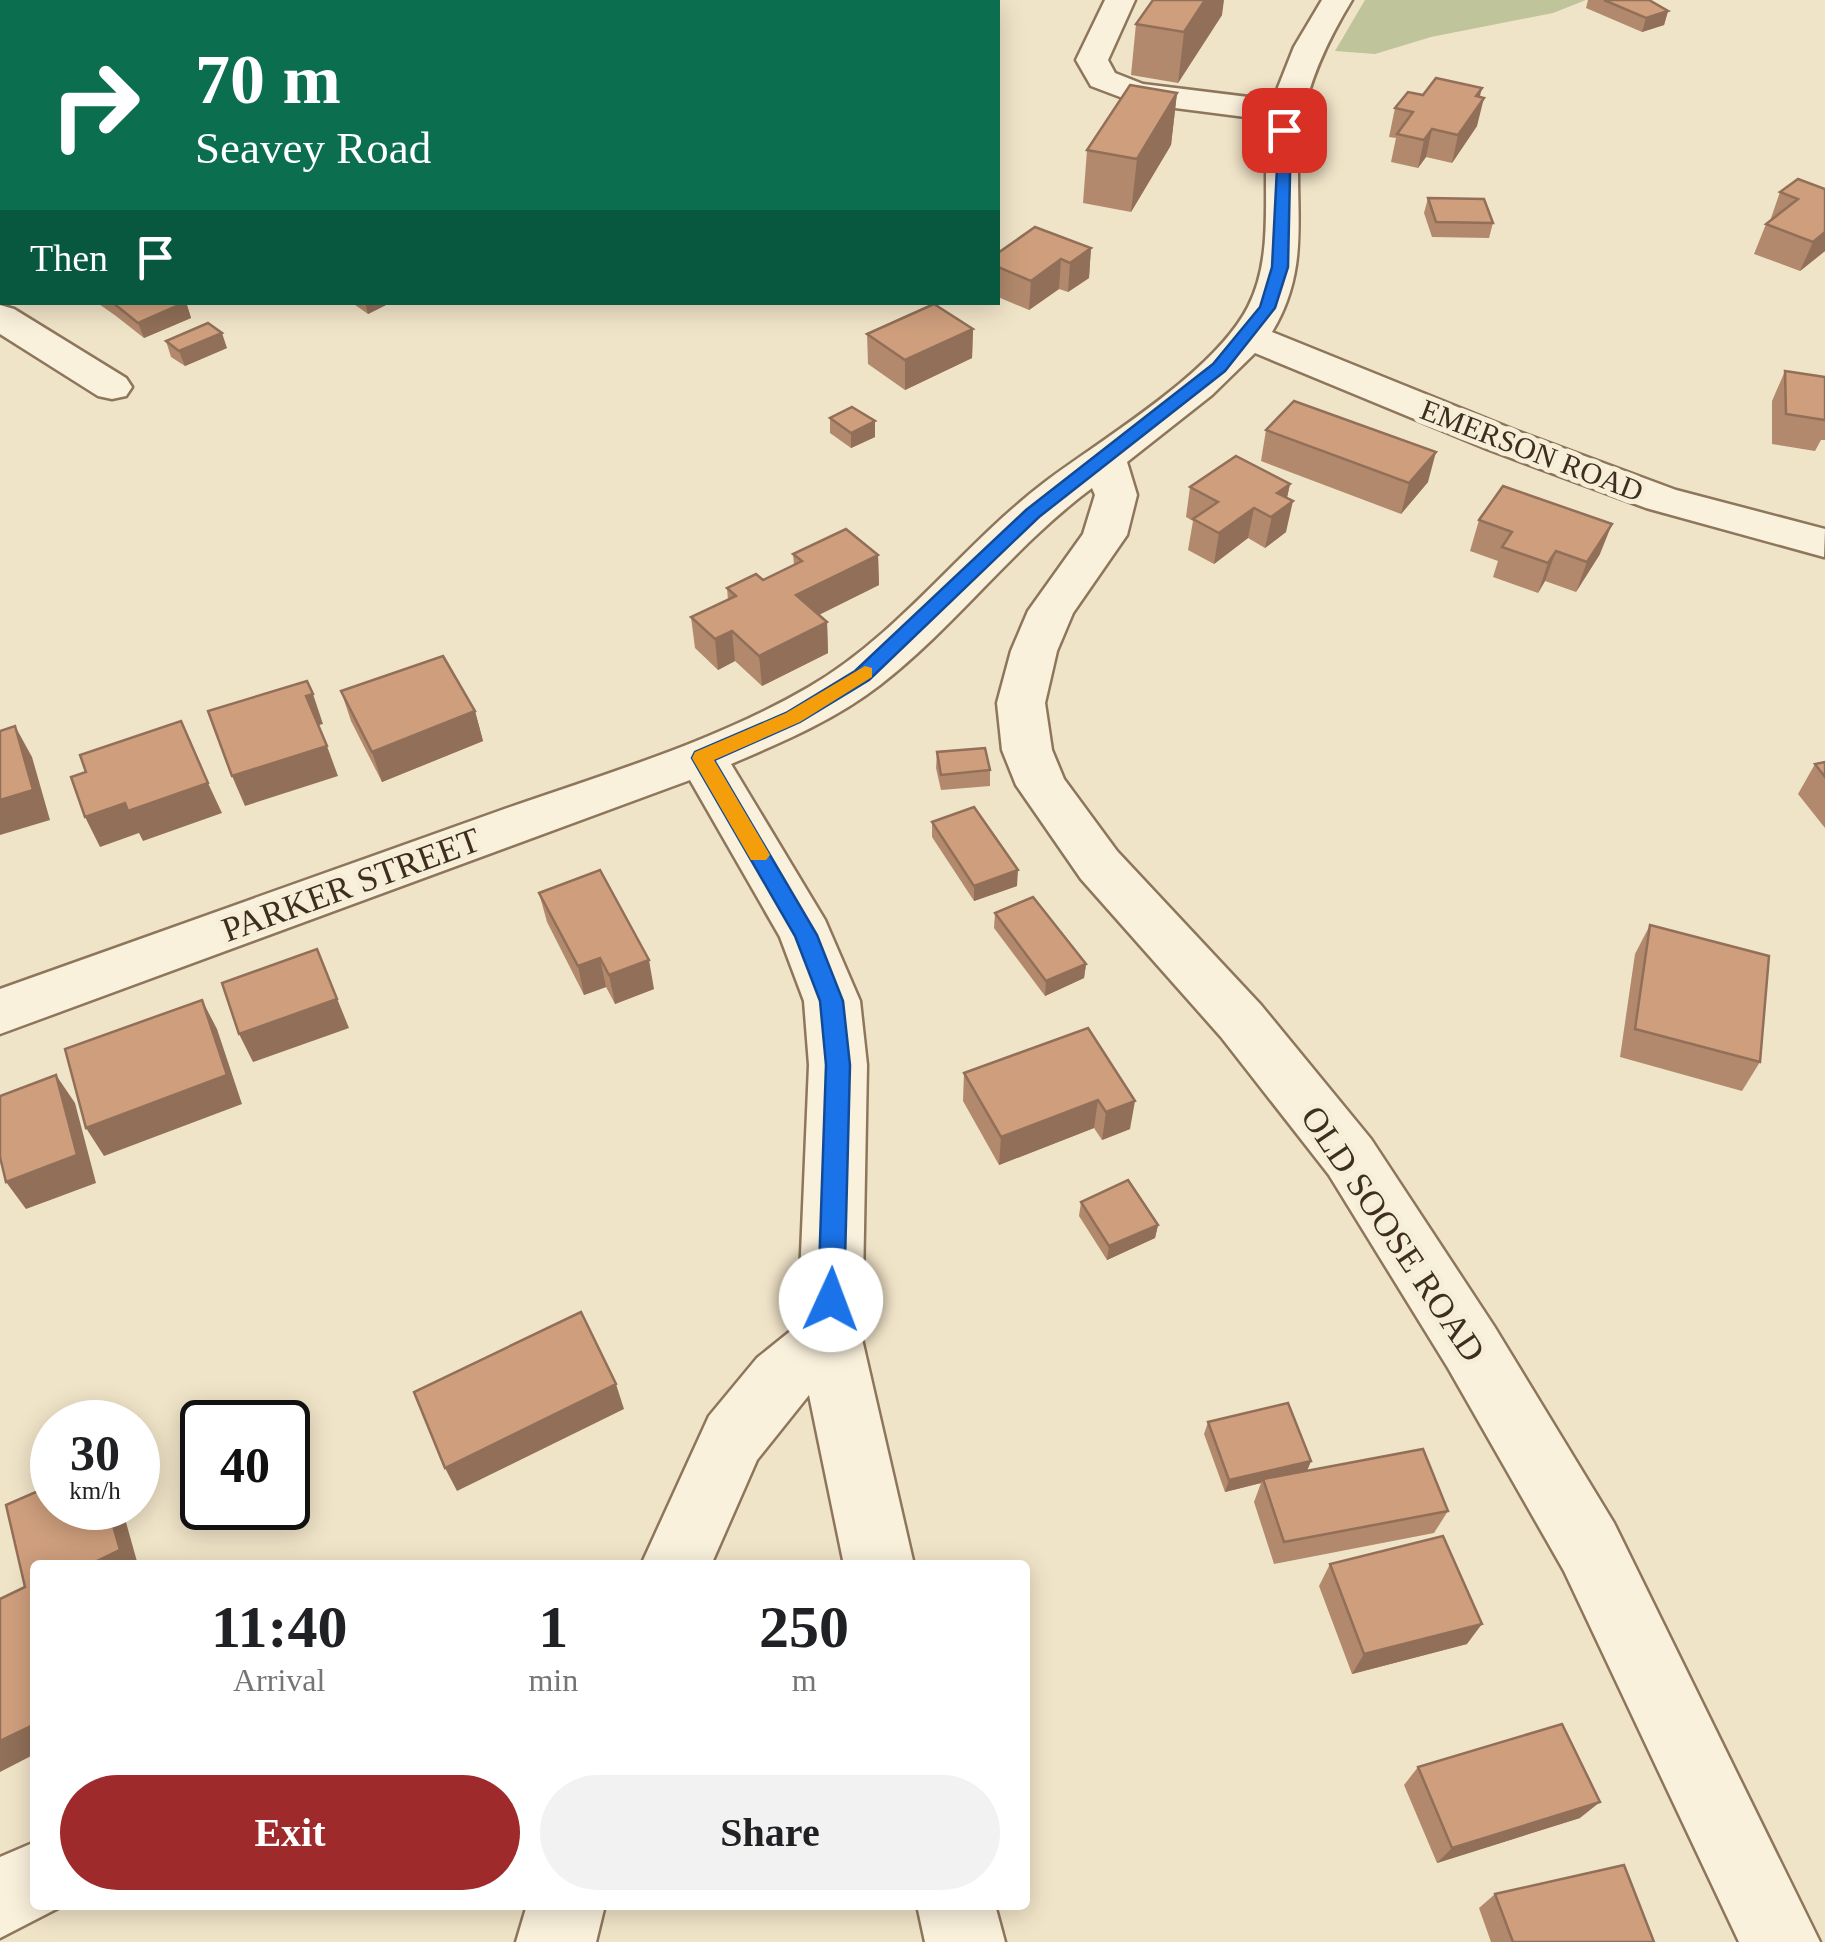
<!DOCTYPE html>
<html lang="en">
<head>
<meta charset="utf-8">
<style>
	:root { --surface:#fff; --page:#f2f2f2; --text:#202124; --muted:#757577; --accent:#9e2a2b }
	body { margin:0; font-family:Georgia,serif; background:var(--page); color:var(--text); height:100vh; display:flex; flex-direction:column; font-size:38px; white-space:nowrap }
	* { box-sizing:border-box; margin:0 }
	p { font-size:32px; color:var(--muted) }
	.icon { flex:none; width:55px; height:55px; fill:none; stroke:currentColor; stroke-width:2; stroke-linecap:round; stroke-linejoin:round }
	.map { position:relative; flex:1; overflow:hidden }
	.panel { position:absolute; left:30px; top:1560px; width:1000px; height:350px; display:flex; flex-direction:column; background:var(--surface); border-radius:10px; box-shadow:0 5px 25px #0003 }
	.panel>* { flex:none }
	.hud { position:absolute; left:0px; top:0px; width:1000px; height:305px; box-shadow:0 5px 25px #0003; background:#0b6e4f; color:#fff; overflow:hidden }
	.speed { position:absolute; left:30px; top:1400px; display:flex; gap:20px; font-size:50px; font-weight:700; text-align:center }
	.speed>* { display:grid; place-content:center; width:130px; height:130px; border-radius:50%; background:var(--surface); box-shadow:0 5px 25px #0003; line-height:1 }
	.speed small { font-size:25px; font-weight:400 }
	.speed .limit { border:5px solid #111; border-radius:15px; background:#fff; color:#111 }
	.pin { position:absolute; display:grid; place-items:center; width:85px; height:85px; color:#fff; margin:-42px; border-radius:20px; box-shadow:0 5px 15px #0006 }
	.me { position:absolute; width:110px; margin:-55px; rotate:2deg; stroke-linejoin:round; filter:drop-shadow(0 0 8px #0008) }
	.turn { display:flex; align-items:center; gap:35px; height:210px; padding:0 30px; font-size:45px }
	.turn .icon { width:130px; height:130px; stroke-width:2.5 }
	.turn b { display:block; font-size:70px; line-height:85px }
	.then { display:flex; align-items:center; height:95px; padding:0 30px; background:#0003; gap:20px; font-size:38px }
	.eta { display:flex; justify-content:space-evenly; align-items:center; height:170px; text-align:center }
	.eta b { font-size:60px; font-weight:700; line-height:70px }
	.action { display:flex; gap:20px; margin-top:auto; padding:20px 30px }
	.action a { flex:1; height:115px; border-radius:60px; background:var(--accent); color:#fff; font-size:40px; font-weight:700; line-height:115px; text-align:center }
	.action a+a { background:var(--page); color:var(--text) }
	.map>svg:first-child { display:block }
	.cemetery { fill:#bfc49a }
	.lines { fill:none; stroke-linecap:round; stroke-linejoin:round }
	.minor-casing { stroke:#8d765c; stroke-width:5 }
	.minor { fill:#faf1dc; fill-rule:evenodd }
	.wall { fill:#b2896c }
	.shaded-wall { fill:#916f58 }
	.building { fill:#cf9f7d; stroke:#916f58; stroke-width:2.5 }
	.route { fill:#1a73e8; stroke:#114b97; stroke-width:2.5 }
	.slow { fill:#f59e0b }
	.labels { text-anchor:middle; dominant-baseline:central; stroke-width:10; stroke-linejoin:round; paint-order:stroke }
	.far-street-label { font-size:30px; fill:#3d2e20; stroke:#f7eed8 }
	.street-label { font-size:35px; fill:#3d2e20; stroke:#f7eed8 }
</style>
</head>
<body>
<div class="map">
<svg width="1825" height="1942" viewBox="0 0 1825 1942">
	<rect width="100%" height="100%" fill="#f0e4c8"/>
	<polygon class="cemetery" points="1365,0 1586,0 1553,13 1431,37 1375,54 1335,51"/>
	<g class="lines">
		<g class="minor-casing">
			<g id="minor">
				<polygon points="0,0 26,0 27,2 2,2 2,9"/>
				<polygon points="416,0 449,0 450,2 418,2"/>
				<path d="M 1105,0 L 1135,0 L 1108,60 L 1115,73 L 1143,84 L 1273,100 L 1294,47 L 1322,0 L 1352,0 C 1329,38 1310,77 1302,120 C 1289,198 1316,259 1272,332 L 1517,431 L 1676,490 L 1825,529 L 1824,557 L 1646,508 L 1487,449 L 1255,353 L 1212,395 L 1127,462 L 1137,495 L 1127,535 L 1073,613 L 1057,651 L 1045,703 L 1052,750 L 1064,779 L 1117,851 L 1261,1005 L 1371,1139 L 1494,1326 L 1614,1523 L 1820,1942 L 1739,1942 L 1564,1571 L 1448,1368 L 1329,1175 L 1221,1037 L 1081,879 L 1016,785 L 1002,750 L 997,703 L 1011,651 L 1028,611 L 1083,534 L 1095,495 L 1092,488 C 1014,546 956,626 880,685 C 835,720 782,742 731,764 L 825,920 L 860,1001 L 867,1065 L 862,1339 L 914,1565 L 844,1565 L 809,1395 L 757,1460 L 711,1565 L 641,1565 L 709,1416 L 757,1358 L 798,1325 L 809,1065 L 804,1001 L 780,937 L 690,780 L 0,1034 L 0,989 C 165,930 331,871 496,812 C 601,775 713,743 809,687 C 900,634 962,545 1045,482 C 1105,437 1214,373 1248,307 C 1277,251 1260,180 1269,120 L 1136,103 L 1091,86 L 1076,60 Z"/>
				<polygon points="0,305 14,309 126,378 132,387 126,396 112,399 98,396 0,334"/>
				<polygon points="35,1842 35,1905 64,1905 0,1938 0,1857"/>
				<polygon points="527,1905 605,1905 596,1942 516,1942"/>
				<polygon points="917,1905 995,1905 1005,1942 925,1942"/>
			</g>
		</g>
		<use href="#minor" class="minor"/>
	</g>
	<g class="wall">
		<polygon points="564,0 638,0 632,2 570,2"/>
		<polygon points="1588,0 1649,0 1668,11 1664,25 1642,32 1586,8"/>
		<polygon points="1222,15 1178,83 1131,75 1136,24"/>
		<polygon points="1177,93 1171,145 1131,212 1083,203 1087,150"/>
		<polygon points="1423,95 1479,97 1477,126 1452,163 1426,157 1418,168 1391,162 1396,138 1389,137 1395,108"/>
		<polygon points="1825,189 1825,251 1800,271 1754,254 1766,224 1770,221 1780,192"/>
		<polygon points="1428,198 1493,223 1489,238 1432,237 1424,213"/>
		<polygon points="1091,248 1089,278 1068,292 1059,289 1029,310 998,297 998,253"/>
		<polygon points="96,302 186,302 191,318 144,338 116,316"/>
		<polygon points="351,302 392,302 368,314"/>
		<polygon points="973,329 972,358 905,390 868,364 867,334"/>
		<polygon points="166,341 227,348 185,366 171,357"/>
		<polygon points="1785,371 1825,377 1825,440 1821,440 1815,451 1772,444 1772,401"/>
		<polygon points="830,418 875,421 875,437 851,448 830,433"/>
		<polygon points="1266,430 1428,482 1401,514 1261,461"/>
		<polygon points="1290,484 1287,498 1286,532 1265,548 1248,538 1214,564 1188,550 1193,521 1186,517 1190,487"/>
		<polygon points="1479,520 1600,554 1576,592 1545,581 1538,593 1493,577 1498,561 1470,551"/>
		<polygon points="793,554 878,555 879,585 819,615 827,622 828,653 762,686 735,661 718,670 695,648 691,617 728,600 727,588 763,580 794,565"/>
		<polygon points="341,691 475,711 483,741 382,782 351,721"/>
		<polygon points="937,752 990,770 990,786 941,790 936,768"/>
		<polygon points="1825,762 1825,828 1798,794 1815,764"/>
		<polygon points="932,822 1017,886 974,901 932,837"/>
		<polygon points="539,893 654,989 615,1004 606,987 584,995 547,922"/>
		<polygon points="995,913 1086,964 1084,978 1045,996 994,928"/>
		<polygon points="1650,925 1760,1062 1742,1091 1620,1057 1635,954"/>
		<polygon points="1088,1028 1130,1129 1102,1140 1094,1128 999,1165 963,1101 964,1073"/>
		<polygon points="1081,1202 1158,1225 1155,1238 1107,1260 1079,1216"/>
		<polygon points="1208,1422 1311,1461 1307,1471 1448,1511 1434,1533 1274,1564 1254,1502 1261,1483 1225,1492 1204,1434"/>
		<polygon points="1330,1564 1467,1644 1352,1674 1319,1586"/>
		<polygon points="1418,1767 1580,1818 1437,1863 1404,1785"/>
		<polygon points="1495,1894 1654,1942 1491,1942 1479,1908"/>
	</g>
	<g class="shaded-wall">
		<polygon points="262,0 273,0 274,2 255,2"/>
		<polygon points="605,0 638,0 632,2 606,2"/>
		<polygon points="1205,0 1224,0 1222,15 1178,83 1184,32"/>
		<polygon points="1668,11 1664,25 1642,32 1646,18"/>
		<polygon points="2,50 2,66 0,67 0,51"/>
		<polygon points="1482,88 1477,108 1484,98 1477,126 1452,163 1458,135 1476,96"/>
		<polygon points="1177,93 1171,145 1131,212 1137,159"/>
		<polygon points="1432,129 1426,157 1418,168 1424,140"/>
		<polygon points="1825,232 1825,251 1800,271 1813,242"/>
		<polygon points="1091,248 1089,278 1068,292 1070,263"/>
		<polygon points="1061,259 1059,289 1029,310 1031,281"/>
		<polygon points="186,302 191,318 144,338 138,323"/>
		<polygon points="365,302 392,302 368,314"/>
		<polygon points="973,329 972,358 905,390 905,360"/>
		<polygon points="222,333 227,348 185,366 179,351"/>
		<polygon points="875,421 875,437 851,448 851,433"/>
		<polygon points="1436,452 1428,482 1401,514 1409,483"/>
		<polygon points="1290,484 1285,506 1293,501 1286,532 1265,548 1277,493"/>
		<polygon points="1254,508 1248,538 1214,564 1219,533"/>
		<polygon points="1612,524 1600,554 1576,592 1587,562"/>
		<polygon points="1556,551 1545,581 1538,593 1548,563"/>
		<polygon points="878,555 879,585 798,625 796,595"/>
		<polygon points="827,622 828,653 762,686 759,656"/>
		<polygon points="732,631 735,661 718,670 715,639"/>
		<polygon points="313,694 323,724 316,726 306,696"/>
		<polygon points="475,711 483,741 382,782 372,752"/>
		<polygon points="15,726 32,757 50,820 0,835 0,800"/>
		<polygon points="327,746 338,776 245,806 232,776"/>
		<polygon points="208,783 222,813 143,841 139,833 100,847 85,817 125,803"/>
		<polygon points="1018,870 1017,886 974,901 974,886"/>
		<polygon points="317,949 349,1028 253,1062 239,1034"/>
		<polygon points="600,958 606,987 584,995 578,966"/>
		<polygon points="649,960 654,989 615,1004 609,975"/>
		<polygon points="1086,964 1084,978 1045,996 1046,981"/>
		<polygon points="202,1000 217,1029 242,1104 104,1156 86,1128"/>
		<polygon points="56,1075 75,1103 96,1183 26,1209 6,1182"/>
		<polygon points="1098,1100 1094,1128 999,1165 1001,1137"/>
		<polygon points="1135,1101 1130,1129 1102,1140 1106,1112"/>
		<polygon points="1158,1225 1155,1238 1107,1260 1109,1246"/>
		<polygon points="616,1384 624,1409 457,1491 445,1468"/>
		<polygon points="1311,1461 1306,1473 1263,1479 1261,1483 1225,1492 1229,1480"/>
		<polygon points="108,1508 122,1508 138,1565 89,1565"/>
		<polygon points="1482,1624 1467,1644 1352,1674 1364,1654"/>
		<polygon points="35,1724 35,1754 0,1772 0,1741"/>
		<polygon points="1600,1802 1580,1818 1437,1863 1452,1848"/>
	</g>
	<g class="building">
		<polygon points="177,0 262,0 255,2 181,2"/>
		<polygon points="1153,0 1205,0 1184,32 1136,24"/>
		<polygon points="1604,0 1649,0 1668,11 1646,18"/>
		<polygon points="2,30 2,50 0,51 0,31"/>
		<polygon points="1436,78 1482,88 1476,96 1484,98 1458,135 1432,129 1424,140 1397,134 1413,112 1395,108 1408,92 1423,95"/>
		<polygon points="1130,85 1177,93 1137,159 1087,150"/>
		<polygon points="1798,179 1825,189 1825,232 1813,242 1766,224 1798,199 1780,192"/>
		<polygon points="1428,198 1484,199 1493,223 1436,222"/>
		<polygon points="1035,227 1091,248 1070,263 1061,259 1031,281 998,267 998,253"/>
		<polygon points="112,302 186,302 138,323"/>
		<polygon points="934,304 973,329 905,360 867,334"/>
		<polygon points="208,323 222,333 179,351 166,341"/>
		<polygon points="1785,371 1825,377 1825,420 1786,414"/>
		<polygon points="1294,401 1436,452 1409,483 1266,430"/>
		<polygon points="852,407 875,421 851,433 830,418"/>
		<polygon points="1236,456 1290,484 1277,493 1293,501 1271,517 1254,508 1219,533 1193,519 1218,502 1190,487"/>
		<polygon points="1503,486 1612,524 1587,562 1556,551 1548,563 1502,547 1512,532 1479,520"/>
		<polygon points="846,529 878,555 796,595 827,622 759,656 732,631 715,639 691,617 736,596 727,588 756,574 763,580 802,561 793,554"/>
		<polygon points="443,656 475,711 372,752 341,691"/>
		<polygon points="307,681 313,694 306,696 327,746 232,776 208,711"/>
		<polygon points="181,721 208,783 128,811 125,803 85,817 71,777 86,772 80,755"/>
		<polygon points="15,726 33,790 0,800 0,731"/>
		<polygon points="985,748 990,770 941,775 937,752"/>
		<polygon points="1825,762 1825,777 1815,764"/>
		<polygon points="974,807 1018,870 974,886 932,822"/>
		<polygon points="600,870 649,960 609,975 600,958 578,966 539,893"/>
		<polygon points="1033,897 1086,964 1046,981 995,913"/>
		<polygon points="1650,925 1769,956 1760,1062 1635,1029"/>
		<polygon points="317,949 337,999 239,1034 222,983"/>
		<polygon points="202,1000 227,1075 86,1128 65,1049"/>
		<polygon points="1088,1028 1135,1101 1106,1112 1098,1100 1001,1137 964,1073"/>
		<polygon points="56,1075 77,1155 6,1182 0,1157 0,1096"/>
		<polygon points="1128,1180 1158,1225 1109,1246 1081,1202"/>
		<polygon points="581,1312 616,1384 445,1468 414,1392"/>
		<polygon points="1288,1403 1311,1461 1229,1480 1208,1422"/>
		<polygon points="1423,1449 1448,1511 1284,1542 1263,1479"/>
		<polygon points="52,1485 52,1508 108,1508 120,1550 89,1565 35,1565 35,1724 0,1741 0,1599 25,1587 6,1505"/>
		<polygon points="1443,1536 1482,1624 1364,1654 1330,1564"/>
		<polygon points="1562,1724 1600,1802 1452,1848 1418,1767"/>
		<polygon points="1624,1865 1654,1942 1513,1942 1495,1894"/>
	</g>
	<polygon class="route" points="1279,128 1291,130 1288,267 1275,308 1225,371 1039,517 869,680 800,722 714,760 817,935 843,1001 850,1065 844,1300 840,1308 831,1311 821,1308 818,1300 826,1065 820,1001 795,936 692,758 695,752 786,713 855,671 1026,510 1213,364 1260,307 1272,267"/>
	<polygon class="slow" points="865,666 872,668 872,677 800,722 714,760 770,855 766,860 751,860 692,758 695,752 786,713"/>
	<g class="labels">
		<g class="far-street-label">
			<text transform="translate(1532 450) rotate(21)">EMERSON ROAD</text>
		</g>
		<g class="street-label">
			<text transform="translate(351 885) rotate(-20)">PARKER STREET</text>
			<text transform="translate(1393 1234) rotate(56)">OLD SOOSE ROAD</text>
		</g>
	</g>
</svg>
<div class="speed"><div>30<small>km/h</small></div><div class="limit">40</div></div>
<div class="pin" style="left:1284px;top:130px;background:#d93025"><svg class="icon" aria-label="arrive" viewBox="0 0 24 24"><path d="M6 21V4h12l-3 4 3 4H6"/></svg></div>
<svg class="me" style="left:831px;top:1300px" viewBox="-20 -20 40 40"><circle r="19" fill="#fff"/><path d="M0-13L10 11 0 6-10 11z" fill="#1a73e8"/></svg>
<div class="hud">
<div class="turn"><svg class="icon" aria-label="right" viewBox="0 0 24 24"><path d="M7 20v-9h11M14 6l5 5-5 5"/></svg><div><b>70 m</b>Seavey Road</div></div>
<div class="then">Then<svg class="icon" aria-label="arrive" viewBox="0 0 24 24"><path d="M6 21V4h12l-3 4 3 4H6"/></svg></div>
</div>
<section class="panel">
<div class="eta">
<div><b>11:40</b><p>Arrival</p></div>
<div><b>1</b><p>min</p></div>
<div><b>250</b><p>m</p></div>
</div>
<div class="action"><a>Exit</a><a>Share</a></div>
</section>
</div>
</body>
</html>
